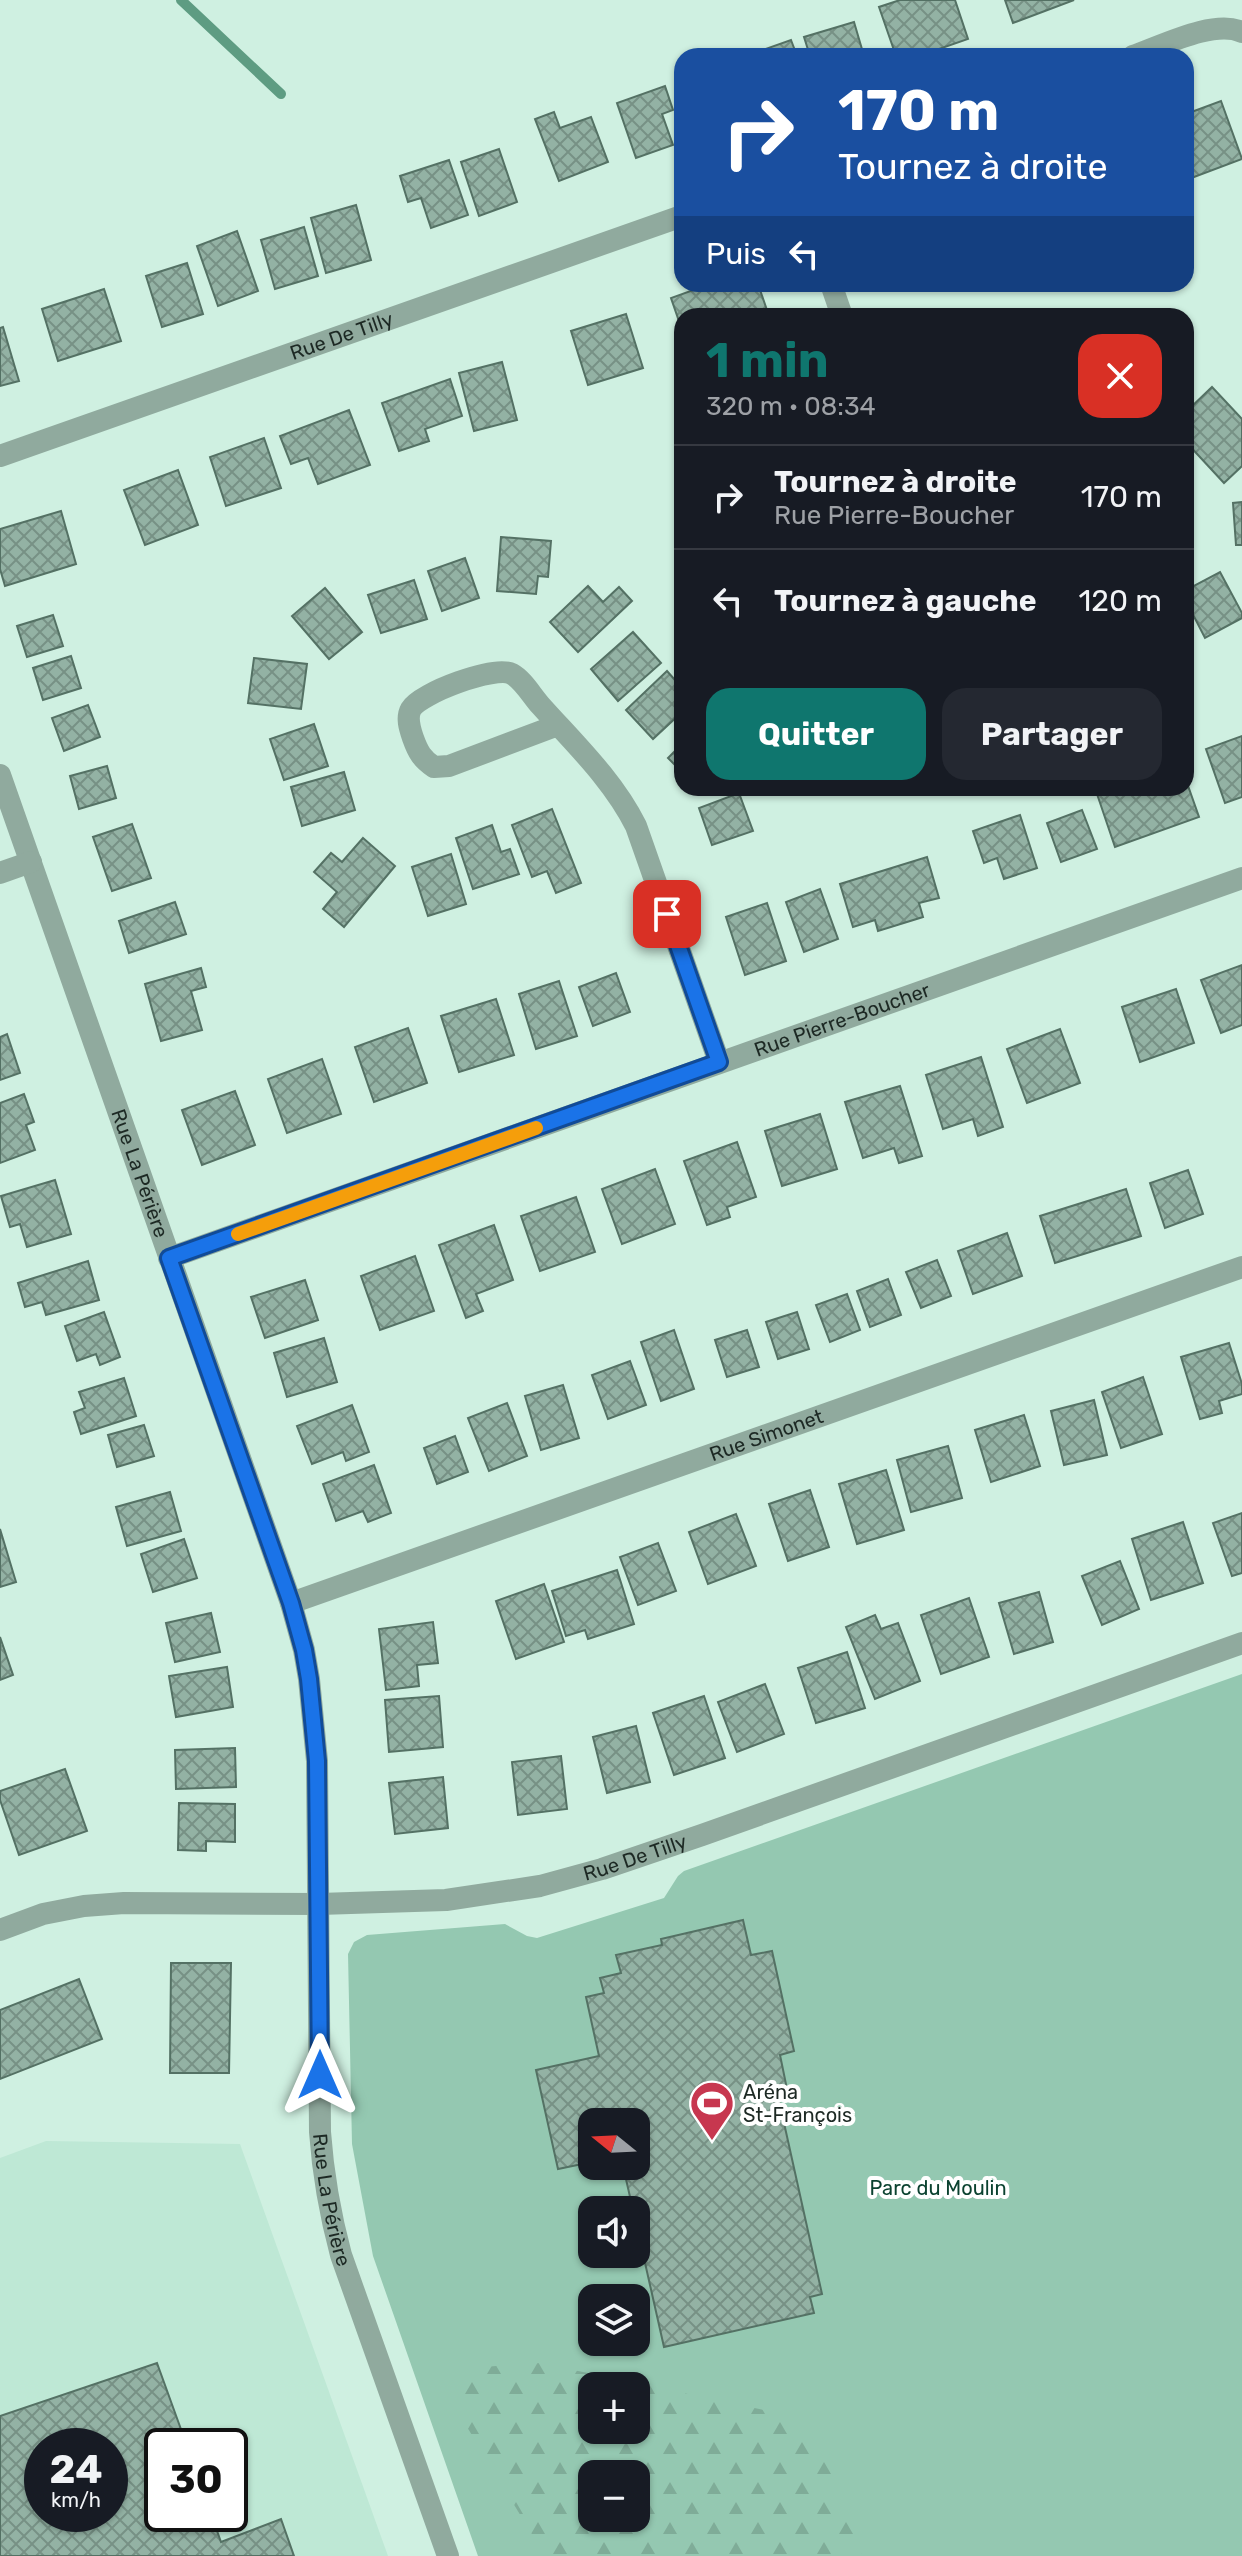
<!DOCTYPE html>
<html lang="fr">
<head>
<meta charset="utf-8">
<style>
	:root { --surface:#171b24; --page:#242831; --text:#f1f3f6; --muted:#9ea1a6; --line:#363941; --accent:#0f766e }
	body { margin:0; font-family:Rubik,sans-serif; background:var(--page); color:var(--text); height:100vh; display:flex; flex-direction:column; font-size:30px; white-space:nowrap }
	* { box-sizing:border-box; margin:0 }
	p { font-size:26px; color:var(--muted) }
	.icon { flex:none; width:44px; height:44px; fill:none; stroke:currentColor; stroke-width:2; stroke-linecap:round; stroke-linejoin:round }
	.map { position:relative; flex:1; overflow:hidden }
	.details { position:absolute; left:674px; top:308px; width:520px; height:488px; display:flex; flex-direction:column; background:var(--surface); border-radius:24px; box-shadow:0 2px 6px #0004 }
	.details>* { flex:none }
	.hud { position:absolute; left:674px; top:48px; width:520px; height:244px; border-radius:24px; box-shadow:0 2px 6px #0004; background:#1a4fa0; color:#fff; overflow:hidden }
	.needle { width:52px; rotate:288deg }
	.tools { position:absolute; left:578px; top:2108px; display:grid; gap:16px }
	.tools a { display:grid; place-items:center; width:72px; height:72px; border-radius:16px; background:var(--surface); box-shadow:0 2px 6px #0004; font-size:40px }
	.speed { position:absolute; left:24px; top:2428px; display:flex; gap:16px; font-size:40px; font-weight:700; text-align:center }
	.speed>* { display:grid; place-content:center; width:104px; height:104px; border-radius:50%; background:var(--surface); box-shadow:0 2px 6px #0004; line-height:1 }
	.speed small { font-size:20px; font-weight:400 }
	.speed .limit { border:4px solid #111; border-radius:12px; background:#fff; color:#111 }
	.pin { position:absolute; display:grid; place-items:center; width:68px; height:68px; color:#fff; margin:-34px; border-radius:16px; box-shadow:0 4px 12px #0006 }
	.me { position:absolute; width:88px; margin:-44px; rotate:0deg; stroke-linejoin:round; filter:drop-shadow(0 0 6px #0008) }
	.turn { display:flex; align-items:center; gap:28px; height:168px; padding:0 32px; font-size:36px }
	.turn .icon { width:104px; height:104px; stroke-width:2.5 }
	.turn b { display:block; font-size:56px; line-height:68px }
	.then { display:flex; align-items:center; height:76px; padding:0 32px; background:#0003; gap:16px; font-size:30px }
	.round { display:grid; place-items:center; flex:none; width:84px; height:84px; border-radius:24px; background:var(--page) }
	.headline { display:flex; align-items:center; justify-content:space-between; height:136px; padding:0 32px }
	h1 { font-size:48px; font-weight:700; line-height:60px; color:var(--accent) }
	.primary-button { display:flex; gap:16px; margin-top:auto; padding:16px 32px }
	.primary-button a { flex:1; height:92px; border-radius:24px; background:var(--accent); color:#fff; font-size:32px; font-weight:700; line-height:92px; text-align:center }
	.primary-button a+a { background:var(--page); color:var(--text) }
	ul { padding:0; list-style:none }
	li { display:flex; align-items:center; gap:24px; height:104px; padding:0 32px; border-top:2px solid var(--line) }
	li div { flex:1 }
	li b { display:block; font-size:30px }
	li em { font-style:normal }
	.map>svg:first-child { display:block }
	.built { fill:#bee8d5; fill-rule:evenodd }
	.green { fill:#94c8b1; fill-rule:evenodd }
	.forest { fill:url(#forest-firs); fill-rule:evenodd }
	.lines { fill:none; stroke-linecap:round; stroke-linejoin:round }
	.stream { stroke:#5e9c82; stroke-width:10 }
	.building { fill:url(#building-cross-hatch); stroke:#547164; stroke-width:2; fill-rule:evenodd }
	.minor { stroke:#90aa9e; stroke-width:22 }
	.route-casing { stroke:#114b97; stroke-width:20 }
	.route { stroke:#1a73e8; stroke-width:14 }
	.slow { stroke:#f59e0b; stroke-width:14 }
	.labels { text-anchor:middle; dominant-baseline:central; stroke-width:8; stroke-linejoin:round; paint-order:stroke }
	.street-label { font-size:20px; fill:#1d2924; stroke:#fff }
	.poi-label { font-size:20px; fill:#1d2924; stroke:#fff; text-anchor:start }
	.park-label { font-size:20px; fill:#0b4230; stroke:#fff }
</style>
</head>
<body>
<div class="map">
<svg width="1242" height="2556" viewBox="0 0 1242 2556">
	<defs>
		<pattern id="forest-firs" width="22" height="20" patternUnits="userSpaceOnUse" patternTransform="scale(2)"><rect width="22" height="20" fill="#94c8b1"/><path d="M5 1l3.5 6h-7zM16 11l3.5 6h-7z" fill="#7fac98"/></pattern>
		<pattern id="building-cross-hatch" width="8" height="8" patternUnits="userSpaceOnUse" patternTransform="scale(2)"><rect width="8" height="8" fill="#93b2a4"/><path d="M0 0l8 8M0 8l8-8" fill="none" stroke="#779185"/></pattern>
	</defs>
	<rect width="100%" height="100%" fill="#cff0e1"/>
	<path class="built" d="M 46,2141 L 240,2144 L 388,2556 L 0,2556 L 0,2158 ZM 42,2446 L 110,2446 L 110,2514 L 42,2514 ZM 162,2446 L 230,2446 L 230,2514 L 162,2514 Z"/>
	<path class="green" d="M 1242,1674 L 1242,2556 L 478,2556 L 373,2256 L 352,2144 L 348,1954 L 354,1942 L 367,1935 L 505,1924 L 527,1936 L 537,1938 L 664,1898 L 678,1876 L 684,1871 ZM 592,2122 L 636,2122 L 636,2166 L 592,2166 ZM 592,2210 L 636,2210 L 636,2254 L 592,2254 ZM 592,2298 L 636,2298 L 636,2342 L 592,2342 ZM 592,2386 L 636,2386 L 636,2430 L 592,2430 ZM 592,2474 L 636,2474 L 636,2518 L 592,2518 Z"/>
	<path class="forest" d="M 540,2363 L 811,2420 L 862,2556 L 545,2556 L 464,2422 L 462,2383 L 483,2367 ZM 592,2386 L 636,2386 L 636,2430 L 592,2430 ZM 636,2474 L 636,2518 L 592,2518 L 592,2474 Z"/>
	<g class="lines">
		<polyline class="stream" points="181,0 281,94"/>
	</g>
	<g class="building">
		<polygon points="900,0 955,0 968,39 919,56 896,56 879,7"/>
		<polygon points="1005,0 1074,0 1013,23"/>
		<polygon points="854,22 864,56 810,56 804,37"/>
		<polygon points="791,40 797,56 746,56"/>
		<polygon points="665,86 673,110 662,114 673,145 636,158 617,103"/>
		<polygon points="1221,101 1242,159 1186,180 1186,114"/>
		<polygon points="554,112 560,128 591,117 608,162 559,181 535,119"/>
		<polygon points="499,149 517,202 479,216 461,162"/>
		<polygon points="449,160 468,215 431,228 421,198 408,202 400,176"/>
		<polygon points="356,205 371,260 326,273 311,218"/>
		<polygon points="304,227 318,276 275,289 261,240"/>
		<polygon points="237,231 258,291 218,306 197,246"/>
		<polygon points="187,263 203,314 162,327 146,276"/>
		<polygon points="710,284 758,284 769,316 682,316 682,330 671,298"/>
		<polygon points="104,289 121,341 58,361 42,309"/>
		<polygon points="626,314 643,368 588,385 571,331"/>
		<polygon points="3,327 19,381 0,386 0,328"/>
		<polygon points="502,362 517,420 474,431 459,373"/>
		<polygon points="450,379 462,416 425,429 429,441 399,451 382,403"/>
		<polygon points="1212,387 1242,419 1242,466 1224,483 1186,442 1186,412"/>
		<polygon points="349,410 370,465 318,484 308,458 291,464 280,436"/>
		<polygon points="264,438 281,488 226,506 210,457"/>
		<polygon points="178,470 198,525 145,545 124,490"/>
		<polygon points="1242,502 1242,545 1236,545 1233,503"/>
		<polygon points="61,511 76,564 5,586 0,569 0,529"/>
		<polygon points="501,537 551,541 548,577 538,576 536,594 497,591"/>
		<polygon points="465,558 479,598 442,611 428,571"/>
		<polygon points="1220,572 1242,613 1242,618 1205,638 1186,601 1186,590"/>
		<polygon points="414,580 427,619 381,633 368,595"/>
		<polygon points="588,586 603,602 619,587 632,601 578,652 550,622"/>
		<polygon points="325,588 362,632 329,659 292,616"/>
		<polygon points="53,615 63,646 27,657 17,626"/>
		<polygon points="633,632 661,663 618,701 591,669"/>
		<polygon points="71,656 81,688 43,700 33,668"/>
		<polygon points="254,658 307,664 301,709 248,703"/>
		<polygon points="667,671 682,688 682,712 653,739 626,710"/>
		<polygon points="88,705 100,737 64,751 52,718"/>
		<polygon points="314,724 328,766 284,780 270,739"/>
		<polygon points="1242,736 1242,797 1225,803 1206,749"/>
		<polygon points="682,744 682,772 668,758"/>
		<polygon points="107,766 116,798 79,809 70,776"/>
		<polygon points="344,772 355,810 302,826 291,787"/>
		<polygon points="1186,780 1199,817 1115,847 1097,794 1115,788 1186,788"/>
		<polygon points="739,793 753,831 712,845 699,808"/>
		<polygon points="552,809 581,883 556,893 547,871 532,877 512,825"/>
		<polygon points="1082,810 1097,849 1061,862 1047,823"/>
		<polygon points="1020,815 1037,868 1004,879 997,858 984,863 973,831"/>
		<polygon points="132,824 151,878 112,891 93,837"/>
		<polygon points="492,825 501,852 510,849 519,874 473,889 456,838"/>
		<polygon points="363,838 395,866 344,927 323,909 337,892 314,872 331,853 342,862"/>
		<polygon points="451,854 466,904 428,916 412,867"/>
		<polygon points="927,857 939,898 919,903 923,917 878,931 875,920 853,927 840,884"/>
		<polygon points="820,889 838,939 804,952 786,902"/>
		<polygon points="175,902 186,934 129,953 119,921"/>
		<polygon points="767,903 786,961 745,975 726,917"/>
		<polygon points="1242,965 1242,1025 1221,1033 1201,980"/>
		<polygon points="201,968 206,987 191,991 202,1030 161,1041 145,984"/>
		<polygon points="616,973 630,1012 593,1026 579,987"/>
		<polygon points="559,981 577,1036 536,1049 519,994"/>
		<polygon points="1176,989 1194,1043 1140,1062 1122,1007"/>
		<polygon points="496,999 514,1055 459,1072 441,1016"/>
		<polygon points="408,1028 427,1083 374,1102 355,1047"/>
		<polygon points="1060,1029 1080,1083 1027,1103 1007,1049"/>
		<polygon points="7,1034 20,1073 0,1080 0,1037"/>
		<polygon points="981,1057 1003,1127 978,1136 973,1119 943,1129 926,1075"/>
		<polygon points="322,1059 341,1114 287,1133 268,1079"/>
		<polygon points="900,1086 922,1156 899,1163 894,1148 863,1158 845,1102"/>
		<polygon points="235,1091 255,1145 202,1165 182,1110"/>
		<polygon points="24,1094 34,1122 26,1125 35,1150 0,1163 0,1103"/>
		<polygon points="820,1114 837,1169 782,1186 765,1131"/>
		<polygon points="737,1142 756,1197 727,1207 730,1217 707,1225 684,1161"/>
		<polygon points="655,1169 675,1224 622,1244 602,1189"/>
		<polygon points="1188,1170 1203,1214 1165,1228 1150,1183"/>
		<polygon points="55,1180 71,1234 27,1247 20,1224 10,1227 1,1196"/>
		<polygon points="1126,1189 1141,1236 1055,1263 1040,1216"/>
		<polygon points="576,1197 595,1252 540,1271 521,1216"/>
		<polygon points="494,1225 513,1280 476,1294 483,1311 466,1318 439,1245"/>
		<polygon points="1007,1233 1022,1276 973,1294 958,1251"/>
		<polygon points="415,1256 434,1311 380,1330 361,1276"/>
		<polygon points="937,1260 951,1296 921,1308 906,1272"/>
		<polygon points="88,1261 99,1300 46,1315 42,1302 25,1307 18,1283"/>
		<polygon points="888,1279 901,1315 870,1327 857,1291"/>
		<polygon points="305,1280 318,1320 265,1338 251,1297"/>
		<polygon points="847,1294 860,1330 830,1342 816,1305"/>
		<polygon points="104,1312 120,1357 100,1365 96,1354 77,1361 65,1326"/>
		<polygon points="797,1312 809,1349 778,1359 766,1322"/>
		<polygon points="674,1330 694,1389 661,1401 641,1342"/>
		<polygon points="747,1330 759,1367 727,1377 715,1340"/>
		<polygon points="324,1338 337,1382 287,1397 274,1353"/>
		<polygon points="1229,1343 1242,1384 1242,1394 1219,1401 1222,1413 1200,1419 1181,1357"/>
		<polygon points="630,1361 646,1405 608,1419 592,1375"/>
		<polygon points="1143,1377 1162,1434 1121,1448 1102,1392"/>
		<polygon points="124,1378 136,1416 81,1434 74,1412 85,1408 79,1392"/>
		<polygon points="563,1385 579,1438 541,1450 525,1396"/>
		<polygon points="1094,1400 1107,1455 1064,1465 1051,1411"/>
		<polygon points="507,1403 527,1456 489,1471 468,1418"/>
		<polygon points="352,1405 369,1452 346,1461 343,1452 312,1464 297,1426"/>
		<polygon points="1024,1415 1040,1466 991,1482 975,1430"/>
		<polygon points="144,1425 154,1456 117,1467 108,1435"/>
		<polygon points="455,1436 468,1472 437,1484 424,1448"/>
		<polygon points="948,1446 962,1498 911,1512 897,1460"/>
		<polygon points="374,1465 391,1513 368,1522 363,1511 336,1521 323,1484"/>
		<polygon points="886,1470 904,1530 857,1544 839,1484"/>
		<polygon points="810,1490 829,1547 788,1561 769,1504"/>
		<polygon points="170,1492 181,1531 127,1546 116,1507"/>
		<polygon points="1242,1513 1242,1573 1232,1576 1213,1523"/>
		<polygon points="736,1514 756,1566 708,1584 689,1532"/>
		<polygon points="1183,1522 1203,1583 1151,1600 1132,1539"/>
		<polygon points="0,1529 16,1582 0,1587"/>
		<polygon points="184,1539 197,1578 153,1592 141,1554"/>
		<polygon points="658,1543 676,1591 638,1605 620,1557"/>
		<polygon points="1120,1561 1139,1609 1102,1625 1082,1576"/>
		<polygon points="617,1570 634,1624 588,1639 585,1630 566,1636 552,1591"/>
		<polygon points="544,1584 564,1642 516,1659 496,1601"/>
		<polygon points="1039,1592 1053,1642 1014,1654 999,1603"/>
		<polygon points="969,1598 989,1657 941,1674 921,1615"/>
		<polygon points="211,1613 220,1652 175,1662 166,1623"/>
		<polygon points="875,1615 881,1629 898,1623 920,1681 875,1699 846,1627"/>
		<polygon points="433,1622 438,1663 417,1665 419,1686 386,1690 379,1629"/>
		<polygon points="0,1637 13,1675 0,1680"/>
		<polygon points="847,1652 865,1708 816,1723 798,1668"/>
		<polygon points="227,1667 233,1707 176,1717 169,1676"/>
		<polygon points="765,1684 784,1734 737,1752 718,1702"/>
		<polygon points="439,1696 443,1747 389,1752 385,1700"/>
		<polygon points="704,1696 725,1758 674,1775 653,1713"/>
		<polygon points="636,1726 650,1782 607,1793 593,1737"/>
		<polygon points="235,1748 236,1787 176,1789 175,1750"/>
		<polygon points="561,1756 567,1809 518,1815 512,1762"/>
		<polygon points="65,1769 87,1831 19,1855 0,1800 0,1791"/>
		<polygon points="443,1777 448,1828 395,1834 389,1783"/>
		<polygon points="179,1803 235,1804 235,1842 206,1841 206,1851 178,1850"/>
		<polygon points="743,1920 751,1955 772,1951 794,2051 780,2055 788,2094 778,2096 822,2294 810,2297 814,2313 664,2347 636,2223 636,2210 633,2210 623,2166 636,2166 636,2122 592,2122 592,2162 558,2169 536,2070 599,2056 586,1997 604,1993 600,1978 621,1973 616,1955 662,1945 661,1939"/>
		<polygon points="171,1963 231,1963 229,2073 170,2073"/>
		<polygon points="79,1979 102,2039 0,2079 0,2010"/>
		<path d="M 157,2363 L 187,2446 L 162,2446 L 162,2514 L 211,2514 L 221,2542 L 281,2519 L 294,2556 L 0,2556 L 0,2416 ZM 42,2446 L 110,2446 L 110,2514 L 42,2514 Z"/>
	</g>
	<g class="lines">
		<g class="minor">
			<path d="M 1133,56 C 1162,46 1214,19 1242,32"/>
			<polyline points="831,284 842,316"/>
			<path id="s1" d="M 0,456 L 682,216"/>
			<path d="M 558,725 L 449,766 L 434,767 C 422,759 418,752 413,738 C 410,729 406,718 411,709 C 420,693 495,665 512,674 C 523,680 532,696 541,706 C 575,744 613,780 636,826 L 719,1062"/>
			<path id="s2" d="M 0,775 L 291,1603 L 304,1650 L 309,1679 L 317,1761 L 320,2132 C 323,2174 330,2214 341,2255 L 448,2556"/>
			<polyline points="0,873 31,862"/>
			<path id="s3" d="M 169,1258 L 1242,878"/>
			<path id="s4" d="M 291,1603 L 1242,1267"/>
			<path id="s5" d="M 0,1930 L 43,1914 L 84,1906 L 124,1903 L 319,1904 L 446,1900 L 540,1886 L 602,1869 L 702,1835 L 1242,1643"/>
		</g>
	</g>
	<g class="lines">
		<g class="route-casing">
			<polyline id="route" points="320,2075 317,1761 309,1679 304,1650 291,1603 169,1258 719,1062 667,914"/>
		</g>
		<use href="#route" class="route"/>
		<polyline class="slow" points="238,1234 536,1128"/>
	</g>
	<defs>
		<g id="stadium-pin" transform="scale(2.3)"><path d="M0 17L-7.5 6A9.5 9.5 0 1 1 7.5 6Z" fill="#c7374f" stroke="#fff"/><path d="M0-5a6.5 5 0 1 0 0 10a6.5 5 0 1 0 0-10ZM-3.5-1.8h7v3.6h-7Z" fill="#fff"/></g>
	</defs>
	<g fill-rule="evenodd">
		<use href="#stadium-pin" x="712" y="2103"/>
	</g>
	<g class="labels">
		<g class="street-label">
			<text stroke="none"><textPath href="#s1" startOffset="362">Rue De Tilly</textPath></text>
			<text stroke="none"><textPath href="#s3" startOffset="714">Rue Pierre-Boucher</textPath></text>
			<text stroke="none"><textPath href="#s2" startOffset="422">Rue La Périère</textPath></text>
			<text stroke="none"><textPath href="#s4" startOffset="504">Rue Simonet</textPath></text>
			<text stroke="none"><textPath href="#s5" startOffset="644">Rue De Tilly</textPath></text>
			<text stroke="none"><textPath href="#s2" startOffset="1478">Rue La Périère</textPath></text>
		</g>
		<g class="poi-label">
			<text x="743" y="2092">Aréna<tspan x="743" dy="23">St-François</tspan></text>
		</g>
		<g class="park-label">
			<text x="938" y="2188">Parc du Moulin</text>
		</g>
	</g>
</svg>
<div class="tools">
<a><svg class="needle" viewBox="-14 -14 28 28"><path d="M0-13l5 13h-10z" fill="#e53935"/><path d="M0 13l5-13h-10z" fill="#9ea1a6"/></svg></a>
<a><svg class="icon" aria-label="sound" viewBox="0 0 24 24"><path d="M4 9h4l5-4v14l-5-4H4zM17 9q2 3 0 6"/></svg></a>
<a><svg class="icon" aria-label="layers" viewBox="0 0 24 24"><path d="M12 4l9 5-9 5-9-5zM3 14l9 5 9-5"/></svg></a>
<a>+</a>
<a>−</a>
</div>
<div class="speed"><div>24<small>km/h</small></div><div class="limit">30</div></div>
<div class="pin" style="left:667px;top:914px;background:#d93025"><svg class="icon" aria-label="arrive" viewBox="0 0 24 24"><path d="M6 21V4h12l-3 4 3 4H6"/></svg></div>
<svg class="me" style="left:320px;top:2075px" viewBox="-20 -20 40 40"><path d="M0-17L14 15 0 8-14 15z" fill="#1a73e8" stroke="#fff" stroke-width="4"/></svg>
<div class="hud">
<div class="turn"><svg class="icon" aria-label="right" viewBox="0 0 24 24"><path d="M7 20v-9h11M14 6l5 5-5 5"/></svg><div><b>170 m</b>Tournez à droite</div></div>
<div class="then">Puis<svg class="icon" aria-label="left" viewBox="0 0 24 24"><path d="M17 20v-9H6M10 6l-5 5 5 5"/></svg></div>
</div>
<section class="details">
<div class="headline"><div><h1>1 min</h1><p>320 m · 08:34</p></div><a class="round" style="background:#d93025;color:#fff"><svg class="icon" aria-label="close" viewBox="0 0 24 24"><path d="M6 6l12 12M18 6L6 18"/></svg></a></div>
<ul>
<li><svg class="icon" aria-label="right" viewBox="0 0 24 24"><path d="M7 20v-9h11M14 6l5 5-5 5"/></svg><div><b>Tournez à droite</b><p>Rue Pierre-Boucher</p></div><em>170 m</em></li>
<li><svg class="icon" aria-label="left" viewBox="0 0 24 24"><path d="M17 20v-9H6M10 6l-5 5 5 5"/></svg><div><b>Tournez à gauche</b></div><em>120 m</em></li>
</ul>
<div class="primary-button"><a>Quitter</a><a>Partager</a></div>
</section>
</div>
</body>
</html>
